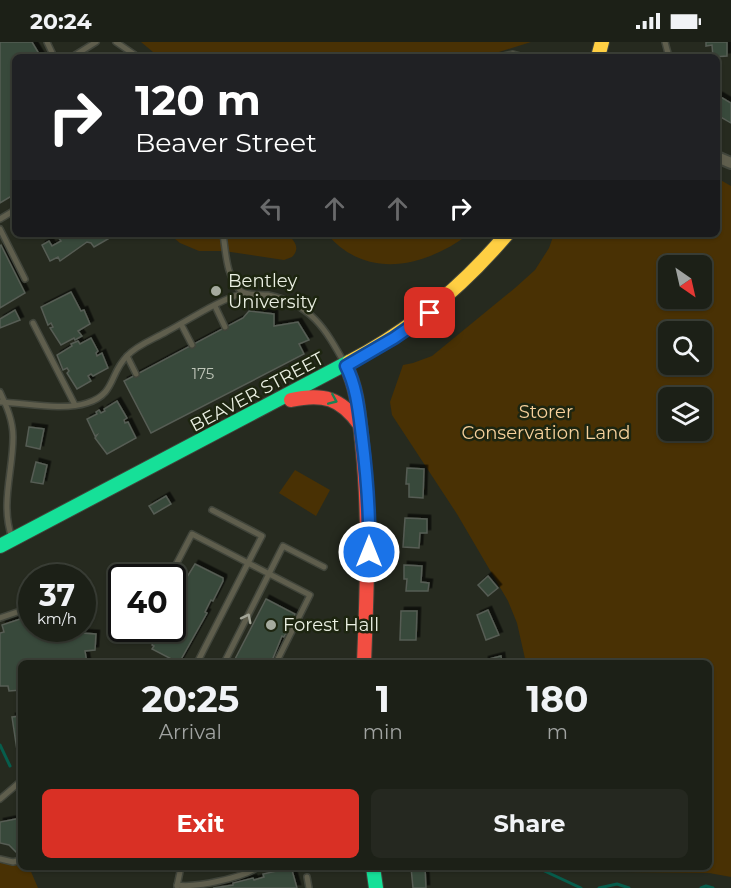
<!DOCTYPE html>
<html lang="en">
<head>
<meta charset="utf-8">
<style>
	:root { --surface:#1c2017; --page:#252820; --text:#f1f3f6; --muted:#a0a3a1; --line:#3a3e36; --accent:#d93025 }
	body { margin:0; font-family:Montserrat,sans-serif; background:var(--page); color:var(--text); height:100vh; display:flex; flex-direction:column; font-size:22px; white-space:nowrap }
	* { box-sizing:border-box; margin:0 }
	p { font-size:20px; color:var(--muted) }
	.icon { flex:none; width:33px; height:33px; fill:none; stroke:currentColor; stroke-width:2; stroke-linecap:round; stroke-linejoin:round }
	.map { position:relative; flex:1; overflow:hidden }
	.drawer { position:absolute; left:18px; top:618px; width:694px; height:210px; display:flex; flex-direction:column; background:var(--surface); border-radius:9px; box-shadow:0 2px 4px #0004,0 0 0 2px var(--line) }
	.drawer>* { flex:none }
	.hud { position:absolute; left:12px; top:12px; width:708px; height:183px; border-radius:9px; box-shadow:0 2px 4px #0004,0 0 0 2px var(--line); background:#202124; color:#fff; overflow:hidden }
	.needle { width:39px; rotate:146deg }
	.tools { position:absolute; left:658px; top:213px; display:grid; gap:12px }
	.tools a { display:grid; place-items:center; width:54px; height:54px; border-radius:9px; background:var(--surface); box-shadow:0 2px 4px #0004,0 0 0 2px var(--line); font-size:30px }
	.speed { position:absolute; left:18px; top:522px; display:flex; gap:12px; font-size:30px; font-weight:700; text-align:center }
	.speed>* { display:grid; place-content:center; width:78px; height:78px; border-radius:50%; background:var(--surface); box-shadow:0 2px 4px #0004,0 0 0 2px var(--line); line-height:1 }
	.speed small { font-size:15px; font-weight:400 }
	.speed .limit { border:3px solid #111; border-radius:9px; background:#fff; color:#111 }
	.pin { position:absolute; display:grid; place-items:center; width:51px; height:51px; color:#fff; margin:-26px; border-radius:12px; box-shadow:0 3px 9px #0006 }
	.me { position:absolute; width:66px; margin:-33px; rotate:0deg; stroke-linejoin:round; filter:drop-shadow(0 0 4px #0008) }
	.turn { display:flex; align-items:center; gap:21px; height:126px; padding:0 24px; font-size:27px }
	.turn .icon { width:78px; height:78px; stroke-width:2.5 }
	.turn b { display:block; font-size:42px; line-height:51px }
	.lanes { display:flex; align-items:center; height:57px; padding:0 24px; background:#0003; justify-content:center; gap:30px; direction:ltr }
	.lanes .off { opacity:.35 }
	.eta { display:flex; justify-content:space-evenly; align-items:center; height:102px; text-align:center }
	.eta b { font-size:36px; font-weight:700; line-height:42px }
	.button { display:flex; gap:12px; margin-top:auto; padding:12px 24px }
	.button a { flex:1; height:69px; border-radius:9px; background:var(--accent); color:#fff; font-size:24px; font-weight:700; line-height:69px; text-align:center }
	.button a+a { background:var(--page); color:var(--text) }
	.status { display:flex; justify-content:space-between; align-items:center; height:42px; padding:0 30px; background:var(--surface); direction:ltr }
	.status svg { height:16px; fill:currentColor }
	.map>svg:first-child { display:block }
	.green { fill:#493104; fill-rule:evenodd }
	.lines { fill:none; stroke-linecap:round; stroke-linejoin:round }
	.stream { stroke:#075d4c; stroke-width:3 }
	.building { fill:#39483a; stroke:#565d54; stroke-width:1.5; filter:url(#shadow) }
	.lane-casing { stroke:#41453b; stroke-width:8 }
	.street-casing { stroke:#41453b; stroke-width:14 }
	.fast-casing { stroke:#41453b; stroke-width:16 }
	.slow-casing { stroke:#41453b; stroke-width:16 }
	.jam-casing { stroke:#41453b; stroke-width:16 }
	.lane { stroke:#5f5e4d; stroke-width:5 }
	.street { stroke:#5f5e4d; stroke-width:10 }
	.fast { stroke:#16e098; stroke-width:14 }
	.slow { stroke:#ffcf43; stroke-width:14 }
	.jam { stroke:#f24e42; stroke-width:14 }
	.oneway { stroke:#1a8254 }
	.oneway2 { stroke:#a4a698 }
	.route-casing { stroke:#114b97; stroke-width:15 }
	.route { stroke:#1a73e8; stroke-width:10 }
	.poi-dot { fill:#a5aa9e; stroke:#1d2510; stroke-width:2 }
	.labels { text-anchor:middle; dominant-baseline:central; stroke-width:5; stroke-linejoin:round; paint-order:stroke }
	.number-label { font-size:15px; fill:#bec5b8 }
	.poi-label { font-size:18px; fill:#eaefe2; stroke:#1d2510; text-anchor:start }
	.street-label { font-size:18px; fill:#eaefe2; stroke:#1d2510 }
	.park-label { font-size:18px; fill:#f7d19c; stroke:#1d2510 }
</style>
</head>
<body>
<div class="status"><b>20:24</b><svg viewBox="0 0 49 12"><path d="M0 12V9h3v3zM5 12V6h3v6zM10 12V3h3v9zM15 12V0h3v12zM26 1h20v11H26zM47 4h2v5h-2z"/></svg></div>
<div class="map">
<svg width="731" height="846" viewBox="0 0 731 846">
	<defs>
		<filter id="shadow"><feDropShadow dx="3.5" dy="-3.5" stdDeviation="0" flood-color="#0009"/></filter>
	</defs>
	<rect width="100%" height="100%" fill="#262a1f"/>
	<g class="green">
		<polygon points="141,0 531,0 483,15 159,15"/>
		<path d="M 717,136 L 731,144 L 731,835 L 709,831 L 625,830 L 624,825 L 710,825 L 710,621 L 526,621 L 517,581 L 508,559 L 457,472 L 392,373 L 390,360 L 403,323 L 413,321 L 432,314 L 515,246 L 535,228 L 549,206 L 554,192 L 717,192 ZM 669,224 L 702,224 L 702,256 L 669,256 ZM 669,290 L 702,290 L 702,322 L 669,322 ZM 669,356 L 702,356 L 702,388 L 669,388 Z"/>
		<path d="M 169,192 L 288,192 C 294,199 301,206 292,215 L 284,218 L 224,209 L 199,209 L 180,201 Z"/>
		<path d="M 327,192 L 469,192 C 425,225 367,239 327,192 Z"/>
		<polygon points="295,428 330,448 316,474 279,451"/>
		<polygon points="0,821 29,825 38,846 0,846"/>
	</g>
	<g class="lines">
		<g class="stream">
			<polyline points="0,703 10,724"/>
			<polyline points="536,825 581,846"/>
			<polyline points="599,846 617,842 629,846"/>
			<polyline points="701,846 706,844 713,846"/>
		</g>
	</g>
	<g class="building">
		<polygon points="0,0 32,0 41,15 15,15 15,152 0,161"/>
		<polygon points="706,0 727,0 727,14 713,15 712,3 706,4"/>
		<polygon points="719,54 731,61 731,81 717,73 717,58"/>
		<polygon points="64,192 69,194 72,192 105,192 108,197 94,205 91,201 87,200 60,219 58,215 50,219 42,203 49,199 52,204 61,199 58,195"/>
		<polygon points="1,203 25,251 0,266 0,204"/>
		<polygon points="71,250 81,269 84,268 90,282 78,289 82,294 75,298 74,296 61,303 50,286 53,285 51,281 48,283 41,265"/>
		<polygon points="15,268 20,278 0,286 0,277"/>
		<polygon points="249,269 274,272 274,284 298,280 309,298 299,302 304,312 151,391 124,339 243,276"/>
		<polygon points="91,296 98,309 96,311 97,314 102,311 108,326 93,334 91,332 88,334 91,339 77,347 67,331 69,329 67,326 63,328 57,313 72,304 71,302 78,299 80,302"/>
		<polygon points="117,359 127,376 124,378 125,381 128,380 136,396 107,412 95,396 97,393 95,394 87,377 97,372 96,370 99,368 101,371 105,369 104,367"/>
		<polygon points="29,385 44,387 40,407 26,404"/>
		<polygon points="36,420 47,423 43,442 31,440"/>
		<polygon points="407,426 424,427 423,456 409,455 409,442 406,442"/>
		<polygon points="166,454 171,462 154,472 149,464"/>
		<polygon points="405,476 427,477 427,491 420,491 419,506 403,505"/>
		<polygon points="195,522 223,536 223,539 213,559 211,558 205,570 207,571 179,621 152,607 154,604 152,603 161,586 172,586 172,563 175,558 177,558 184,544 182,543"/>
		<polygon points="404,523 422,524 421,540 429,541 428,549 406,549 407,537 404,537"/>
		<polygon points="488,534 498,546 488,554 478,543"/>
		<polygon points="266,557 295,572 284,595 282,594 271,621 233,621"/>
		<polygon points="488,568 499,593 486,598 477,573"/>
		<polygon points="401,569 417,569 416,598 400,598"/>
		<polygon points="32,573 32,586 82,586 82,591 96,592 95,608 85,609 87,621 21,621 21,648 9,649 8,644 0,644 0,591 4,590 2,583"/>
		<polygon points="501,614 502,621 485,621 485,618"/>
		<polygon points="21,674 21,707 17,708 12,675"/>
		<polygon points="21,776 21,812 18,812 9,803 0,801 0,780"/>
		<polygon points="411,825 425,825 426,846 413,846"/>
		<polygon points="286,827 286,829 292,828 297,846 213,846 233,843 233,841 253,836 254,838 264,835 263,832"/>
	</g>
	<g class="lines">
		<g class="lane-casing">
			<g id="lane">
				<polyline points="47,0 54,15"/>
				<polyline points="116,0 138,15"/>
				<polyline points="665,0 669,15"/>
				<polyline points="72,15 96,0"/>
				<polyline points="499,15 513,12 524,15"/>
				<polyline points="0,177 15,168"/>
				<polyline points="0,187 25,237"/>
				<path d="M 223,192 C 226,211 226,235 241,249 C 248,254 260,252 268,253 C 311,262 325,286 345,322"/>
				<polyline points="215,264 225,285"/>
				<polyline points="33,281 75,363"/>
				<polyline points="181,282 192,303"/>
				<polyline points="127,314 136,332"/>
				<path d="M 0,350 C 7,365 13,379 13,395 C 13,430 0,462 12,496"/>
				<path d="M 0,360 C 26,361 63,369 87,361 C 116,352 109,332 127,314 C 137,303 154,297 166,290 C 191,277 216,259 244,251"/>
				<polyline points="169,536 192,492 248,521 262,494 212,468"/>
				<polyline points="0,576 32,565"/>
				<polyline points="197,621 248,521 310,553 276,621"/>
				<polyline points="224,621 283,504 324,525"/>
				<polyline points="0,757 21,739"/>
				<polyline points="0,817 13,820 21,818"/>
				<polyline points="307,835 309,846"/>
				<path d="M 177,843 C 195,846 242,836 258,825"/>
				<polyline points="177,844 181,825"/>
			</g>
		</g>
		<g class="street-casing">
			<polyline id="street" points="717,115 731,121"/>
		</g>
		<g class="fast-casing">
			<g id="fast">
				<polyline points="0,504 349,320"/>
				<polyline points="373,825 376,846"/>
			</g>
		</g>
		<g class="slow-casing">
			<g id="slow">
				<polyline points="598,15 602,0"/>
				<path d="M 349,320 C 411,288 462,245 507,192"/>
			</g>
		</g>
		<g class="jam-casing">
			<g id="jam">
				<path d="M 346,324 C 358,348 359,374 362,400 C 370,474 367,547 364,621"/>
				<path d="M 291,358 C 323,351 341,356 360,383"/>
			</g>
		</g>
		<use href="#lane" class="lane"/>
		<use href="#street" class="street"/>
		<use href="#fast" class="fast"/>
		<use href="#slow" class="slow"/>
		<use href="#jam" class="jam"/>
	</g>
	<defs><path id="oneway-chevron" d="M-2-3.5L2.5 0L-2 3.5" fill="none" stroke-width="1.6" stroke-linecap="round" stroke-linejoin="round" transform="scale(1.5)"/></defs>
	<use class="oneway" href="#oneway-chevron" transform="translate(333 358) rotate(23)"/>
	<use class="oneway2" href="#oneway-chevron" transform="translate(247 576) rotate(-63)"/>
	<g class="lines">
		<g class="route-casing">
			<path id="route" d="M 369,510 C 370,472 367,434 362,395 C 359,371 357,345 346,324 L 394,296 L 430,271"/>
		</g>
		<use href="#route" class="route"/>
	</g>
	<g class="poi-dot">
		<circle cx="216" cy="249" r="6"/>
		<circle cx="271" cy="583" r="6"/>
	</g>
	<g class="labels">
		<g class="number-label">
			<text x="203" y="331">175</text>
		</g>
		<g class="poi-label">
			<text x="228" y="239">Bentley<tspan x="228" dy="21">University</tspan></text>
			<text x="283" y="583">Forest Hall</text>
		</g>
		<g class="street-label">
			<text transform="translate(257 350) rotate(-28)">BEAVER STREET</text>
		</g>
		<g class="park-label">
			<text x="546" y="370">Storer<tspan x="546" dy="21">Conservation Land</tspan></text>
		</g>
	</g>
</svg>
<div class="tools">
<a><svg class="needle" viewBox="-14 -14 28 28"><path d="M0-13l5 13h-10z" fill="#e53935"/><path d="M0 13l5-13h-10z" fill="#a0a3a1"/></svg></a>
<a><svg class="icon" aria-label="search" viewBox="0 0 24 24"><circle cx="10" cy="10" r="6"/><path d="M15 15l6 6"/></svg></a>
<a><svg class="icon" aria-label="layers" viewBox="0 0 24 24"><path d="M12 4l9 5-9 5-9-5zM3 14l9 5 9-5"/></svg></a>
</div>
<div class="speed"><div>37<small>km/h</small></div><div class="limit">40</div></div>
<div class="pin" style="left:430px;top:271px;background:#d93025"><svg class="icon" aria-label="arrive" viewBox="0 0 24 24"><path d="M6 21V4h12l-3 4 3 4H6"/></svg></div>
<svg class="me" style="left:369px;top:510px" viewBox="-20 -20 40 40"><circle r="17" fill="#1a73e8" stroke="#fff" stroke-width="3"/><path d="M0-11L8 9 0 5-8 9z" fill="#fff"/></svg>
<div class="hud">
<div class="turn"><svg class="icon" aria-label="right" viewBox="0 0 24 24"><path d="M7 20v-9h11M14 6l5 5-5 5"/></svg><div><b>120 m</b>Beaver Street</div></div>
<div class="lanes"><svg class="icon off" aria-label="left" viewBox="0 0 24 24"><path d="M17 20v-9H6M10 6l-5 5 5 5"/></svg><svg class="icon off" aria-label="ahead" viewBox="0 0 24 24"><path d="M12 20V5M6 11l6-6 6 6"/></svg><svg class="icon off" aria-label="ahead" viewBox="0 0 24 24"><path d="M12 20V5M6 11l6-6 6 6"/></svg><svg class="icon" aria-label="right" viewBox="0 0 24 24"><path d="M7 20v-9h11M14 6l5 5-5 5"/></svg></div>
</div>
<section class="drawer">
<div class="eta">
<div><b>20:25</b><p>Arrival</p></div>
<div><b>1</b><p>min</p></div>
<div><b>180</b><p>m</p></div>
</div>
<div class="button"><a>Exit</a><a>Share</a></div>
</section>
</div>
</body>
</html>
